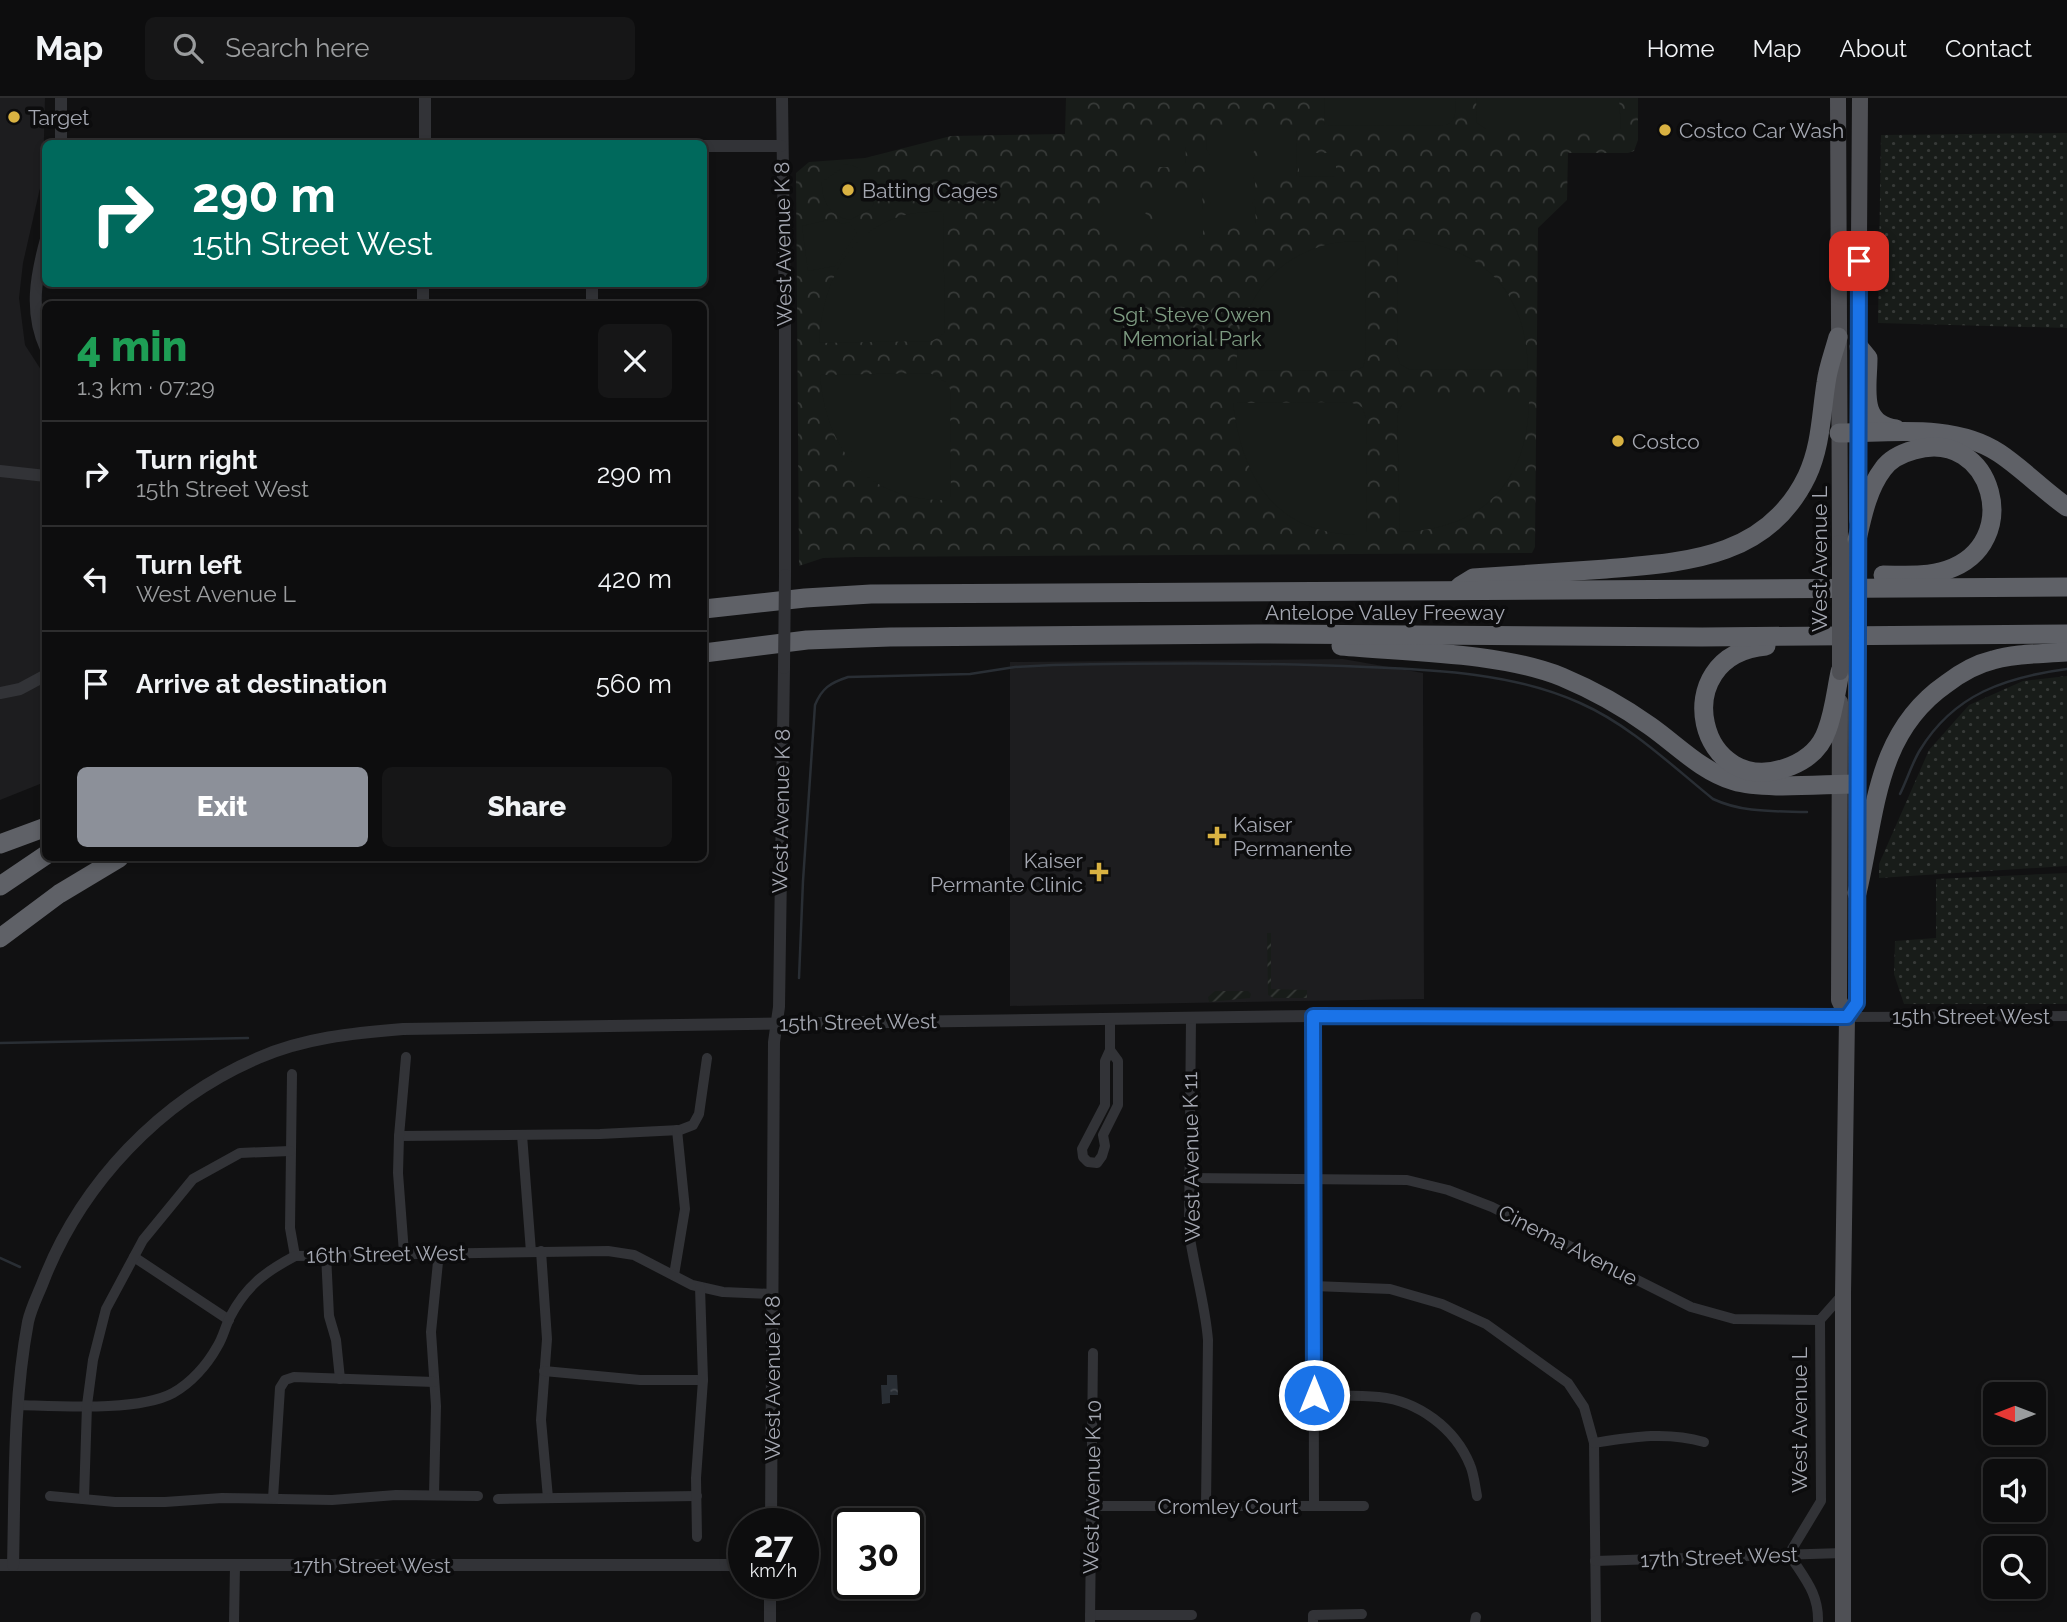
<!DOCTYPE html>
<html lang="en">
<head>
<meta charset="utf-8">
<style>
	:root { --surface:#0d0d0e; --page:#161617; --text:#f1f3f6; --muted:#9a9c9e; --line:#2d2d2e; --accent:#8c9099 }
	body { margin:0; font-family:Raleway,sans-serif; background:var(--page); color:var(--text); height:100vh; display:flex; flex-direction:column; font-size:26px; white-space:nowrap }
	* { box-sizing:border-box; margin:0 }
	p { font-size:23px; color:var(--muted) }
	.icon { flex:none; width:38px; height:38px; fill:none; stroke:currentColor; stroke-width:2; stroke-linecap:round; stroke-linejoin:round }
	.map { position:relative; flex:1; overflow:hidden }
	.side { position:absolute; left:42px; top:203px; width:665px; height:560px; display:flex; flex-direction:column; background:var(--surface); border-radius:10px; box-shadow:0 4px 10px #0003,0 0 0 2px var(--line) }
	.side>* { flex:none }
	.hud { position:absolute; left:42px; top:42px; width:665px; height:147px; border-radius:10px; box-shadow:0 4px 10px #0003,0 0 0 2px var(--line); background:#00695c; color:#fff; overflow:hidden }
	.needle { width:46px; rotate:270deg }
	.fabs { position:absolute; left:1983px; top:1284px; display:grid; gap:14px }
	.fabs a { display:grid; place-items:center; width:63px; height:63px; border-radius:10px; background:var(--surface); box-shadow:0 4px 10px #0003,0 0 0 2px var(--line); font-size:35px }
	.speed { position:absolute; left:728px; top:1410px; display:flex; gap:14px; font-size:35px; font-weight:700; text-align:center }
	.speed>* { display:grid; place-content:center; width:91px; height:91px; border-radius:50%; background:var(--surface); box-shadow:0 4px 10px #0003,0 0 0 2px var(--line); line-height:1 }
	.speed small { font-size:18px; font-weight:400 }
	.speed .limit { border:4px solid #111; border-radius:10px; background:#fff; color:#111 }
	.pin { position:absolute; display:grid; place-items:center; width:60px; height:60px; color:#fff; margin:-30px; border-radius:14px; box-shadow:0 4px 10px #0006 }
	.me { position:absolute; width:77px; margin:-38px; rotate:0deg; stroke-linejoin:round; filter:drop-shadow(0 0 5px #0008) }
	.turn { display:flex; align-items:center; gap:24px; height:147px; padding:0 35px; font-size:32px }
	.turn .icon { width:91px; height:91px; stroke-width:2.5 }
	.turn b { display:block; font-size:49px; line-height:60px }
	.round { display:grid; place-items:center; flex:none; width:74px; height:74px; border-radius:10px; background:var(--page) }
	.overview { display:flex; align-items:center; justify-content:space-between; height:119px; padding:0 35px }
	h1 { font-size:42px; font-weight:800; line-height:52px; color:#1e9e55 }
	.cta { display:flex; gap:14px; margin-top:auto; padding:14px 35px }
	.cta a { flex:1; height:80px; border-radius:10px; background:var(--accent); color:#fff; font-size:28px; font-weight:800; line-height:80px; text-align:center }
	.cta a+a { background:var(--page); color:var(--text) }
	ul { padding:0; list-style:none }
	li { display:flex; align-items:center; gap:21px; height:105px; padding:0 35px; border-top:2px solid var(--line) }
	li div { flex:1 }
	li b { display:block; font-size:26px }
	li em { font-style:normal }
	header { display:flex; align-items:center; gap:42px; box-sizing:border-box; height:98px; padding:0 35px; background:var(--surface); border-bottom:2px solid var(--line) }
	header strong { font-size:33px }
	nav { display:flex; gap:38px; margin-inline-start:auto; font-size:24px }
	.search { width:490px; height:63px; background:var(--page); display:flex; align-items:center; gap:18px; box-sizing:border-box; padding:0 24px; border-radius:10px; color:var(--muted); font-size:26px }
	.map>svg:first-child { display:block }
	.built { fill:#1d1d1f }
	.grass { fill:url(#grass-dots) }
	.park { fill:url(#park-crowns) }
	.garden { fill:url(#garden-furrows) }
	.pitch { fill:#181c19 }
	.water { fill:url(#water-ripples) }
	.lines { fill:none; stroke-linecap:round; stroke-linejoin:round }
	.stream { stroke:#292e34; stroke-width:2.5 }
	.minor { stroke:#323337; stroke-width:10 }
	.tertiary { stroke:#323337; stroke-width:12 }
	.primary { stroke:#4f5055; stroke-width:16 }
	.motorway { stroke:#5f6167; stroke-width:19 }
	.tertiary-bridge { stroke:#323337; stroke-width:12 }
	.primary-bridge { stroke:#4f5055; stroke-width:16 }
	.route-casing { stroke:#114b97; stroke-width:18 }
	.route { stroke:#1a73e8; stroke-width:12 }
	.poi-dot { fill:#d9b242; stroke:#0c0c0d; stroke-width:2.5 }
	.labels { text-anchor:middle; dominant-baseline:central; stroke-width:7; stroke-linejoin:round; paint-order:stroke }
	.poi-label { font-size:21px; fill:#a4a7b1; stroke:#0c0c0d; text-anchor:start }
	.street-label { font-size:21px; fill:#a4a7b1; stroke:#0c0c0d }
	.park-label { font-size:21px; fill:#7d9a81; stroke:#0c0c0d }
</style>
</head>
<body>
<header>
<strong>Map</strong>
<div class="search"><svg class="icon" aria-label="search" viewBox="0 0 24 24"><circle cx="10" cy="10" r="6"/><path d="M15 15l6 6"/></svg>Search here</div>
<nav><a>Home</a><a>Map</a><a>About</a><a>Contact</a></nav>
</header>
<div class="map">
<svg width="2067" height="1524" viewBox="0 0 2067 1524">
	<defs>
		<pattern id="grass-dots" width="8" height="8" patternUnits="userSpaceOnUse" patternTransform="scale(1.75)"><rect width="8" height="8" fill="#181c19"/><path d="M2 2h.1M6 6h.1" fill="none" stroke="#373a38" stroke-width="1.8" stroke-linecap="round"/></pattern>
		<pattern id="park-crowns" width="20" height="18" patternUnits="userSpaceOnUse" patternTransform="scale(1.75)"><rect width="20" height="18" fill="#181c19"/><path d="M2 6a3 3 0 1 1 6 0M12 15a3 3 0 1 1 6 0" fill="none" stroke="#373a38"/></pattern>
		<pattern id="garden-furrows" width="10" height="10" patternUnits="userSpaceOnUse" patternTransform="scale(1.75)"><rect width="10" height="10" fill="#181c19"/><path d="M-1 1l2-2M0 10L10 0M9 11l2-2" fill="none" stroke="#373a38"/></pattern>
		<pattern id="water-ripples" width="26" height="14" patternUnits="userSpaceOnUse" patternTransform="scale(1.75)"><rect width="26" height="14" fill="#292e34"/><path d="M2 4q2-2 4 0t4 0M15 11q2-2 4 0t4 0" fill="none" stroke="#45494f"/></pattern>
	</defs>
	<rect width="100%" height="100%" fill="#111112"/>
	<g class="built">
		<polygon points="0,0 45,0 43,77 23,165 19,200 25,247 45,278 45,684 0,702"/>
		<polygon points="1343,561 1423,575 1424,901 1010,908 1010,564"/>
	</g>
	<g class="grass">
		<polygon points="2067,35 2067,230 1878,225 1881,37"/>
		<polygon points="2067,578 2067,768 1879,780 1879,766 1929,652 1969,607 2023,583"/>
		<polygon points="2067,775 2067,906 1904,906 1894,876 1895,843 1936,840 1936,781"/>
	</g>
	<polygon class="park" points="1066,0 1638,0 1638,42 1634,53 1628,55 1568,55 1567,102 1538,130 1535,449 1532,455 856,459 823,460 799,468 796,75 809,64 865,60 951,38 1065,36"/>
	<g class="garden">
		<polygon points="1267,835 1271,835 1271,891 1307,892 1307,900 1274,900 1268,897"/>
		<polygon points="1215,893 1248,893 1251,896 1250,900 1209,904 1208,899"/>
	</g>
	<g class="pitch">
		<path d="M 1325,0 L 1455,0 C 1455,12 1458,22 1446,27 L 1324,28 Z"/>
		<polygon points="1476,0 1619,0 1621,31 1486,31 1477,25"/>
		<polygon points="1210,32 1252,32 1255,36 1255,52 1252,56 1255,59 1255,77 1253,80 1255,83 1255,101 1252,105 1255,109 1256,125 1251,129 1207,129 1207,109 1211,105 1207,101 1207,84 1210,81 1206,76 1206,60 1210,57 1207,52 1206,36"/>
		<polygon points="1259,32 1296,32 1297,79 1259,79"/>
		<polygon points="1141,45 1181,45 1186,49 1185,65 1181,69 1141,69 1137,65 1137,49"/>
		<polygon points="1299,55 1336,55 1336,78 1299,79"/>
		<path d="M 842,66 C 865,66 881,88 872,110 L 850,122 C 831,119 821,103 822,84 L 842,70 Z"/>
		<polygon points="1104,91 1145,91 1149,95 1149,111 1145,115 1149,119 1149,136 1145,140 1104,140 1100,136 1100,120 1104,116 1100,112 1100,95"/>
		<polygon points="1158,91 1199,91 1202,95 1203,111 1199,115 1203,119 1203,135 1199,140 1158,140 1154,136 1154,119 1158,115 1154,111 1154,95"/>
		<path d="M 943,113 L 945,235 L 932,243 L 819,245 C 822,189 845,133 905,117 C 917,114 930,114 943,113 Z"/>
		<polygon points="832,121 842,126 849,124 857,135 835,168 808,173 802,128"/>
		<path d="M 1406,141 C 1483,150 1526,192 1528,271 L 1410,272 L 1400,266 L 1397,257 L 1398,142 Z"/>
		<path d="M 1365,143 L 1366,258 L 1363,269 L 1353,273 L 1236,272 C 1238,214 1263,166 1322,148 C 1336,143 1351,144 1365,143 Z"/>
		<path d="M 930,275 L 947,285 L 950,291 L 951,402 C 869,405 826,354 820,277 Z"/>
		<path d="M 1410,303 L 1529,303 C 1528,385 1481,432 1400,434 L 1397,316 L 1402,307 Z"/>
		<path d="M 1350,304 L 1362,309 L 1366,320 L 1367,437 C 1279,439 1243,386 1233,305 Z"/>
	</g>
	<polygon class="water" points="887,1277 897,1277 898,1297 890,1297 890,1305 882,1306 881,1287 887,1287"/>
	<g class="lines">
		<g class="stream">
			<path d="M 1900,696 C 1907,682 1912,665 1920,652 C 1954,596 2006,579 2067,571"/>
			<path d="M 799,880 L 803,783 L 815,607 C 822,590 830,585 848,579 L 970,576 L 1015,569 L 1053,567 C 1158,565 1262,564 1366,569 C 1439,572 1513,575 1580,605 C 1630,627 1671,667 1713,701 C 1743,715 1774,713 1807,714"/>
			<polyline points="0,945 248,940"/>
			<polyline points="0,1160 20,1169"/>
		</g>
		<g class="minor">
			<polyline points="1313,918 1314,1408"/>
			<path d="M 1191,919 L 1189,1134 C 1194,1170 1205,1205 1208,1242 L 1206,1407"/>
			<polyline points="1847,919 2067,918"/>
			<polyline points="1110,921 1110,952 1105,963 1105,1007 1082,1051 1083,1059 1088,1064 1097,1065 1102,1058 1105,1048 1103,1037 1118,1007 1118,963 1110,952"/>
			<polyline points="292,976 290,1130 295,1158"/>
			<polyline points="522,1037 531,1154"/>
			<polyline points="399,1038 600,1036 680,1032 693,1027 699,1016 707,960"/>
			<polyline points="1188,1080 1407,1082 1448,1092 1492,1109 1691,1209 1734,1221 1820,1222"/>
			<polyline points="541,1153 547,1241 541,1322 548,1400"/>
			<polyline points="404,1155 398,1075 399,1038 406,959"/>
			<polyline points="326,1156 329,1218 336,1242 340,1281"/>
			<polyline points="134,1159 229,1222"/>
			<polyline points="674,1177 685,1111 677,1032"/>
			<polyline points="1314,1188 1390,1191 1442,1206 1486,1226 1568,1285 1584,1309 1594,1345 1596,1524"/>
			<polyline points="544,1273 640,1282 703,1282"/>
			<path d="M 1314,1297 C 1335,1298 1357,1297 1379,1299 C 1418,1303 1455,1330 1470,1367 C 1474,1376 1475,1388 1477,1398"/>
			<path d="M 17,1307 C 57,1308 138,1314 173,1295 C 191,1285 207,1267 217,1249 C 223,1240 225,1229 230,1219 C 246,1188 265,1174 295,1158 L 608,1153 L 634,1157 L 692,1187 L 723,1194 L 773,1196"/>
			<path d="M 1594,1345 C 1632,1339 1666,1333 1704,1344"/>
			<polyline points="434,1397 436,1308 431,1234 439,1154"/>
			<polyline points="50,1398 115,1404 165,1404 222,1400 332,1402 396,1397 478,1398"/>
			<polyline points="273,1400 280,1290 285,1282 294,1279 434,1284"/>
			<polyline points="84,1401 87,1307 93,1262 106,1211 143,1142 193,1081 240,1055 290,1053"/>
			<polyline points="498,1401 697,1398"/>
			<polyline points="1092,1408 1364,1408"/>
			<polyline points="697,1439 696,1380 703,1282 700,1189"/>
			<polyline points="1595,1463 1843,1455"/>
			<polyline points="1090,1517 1192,1517"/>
			<polyline points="234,1524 235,1467"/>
			<polyline points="1090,1524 1093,1255"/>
			<polyline points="1313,1524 1313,1517 1362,1516"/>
			<polyline points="1475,1524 1476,1519"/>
			<path d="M 1818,1524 C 1819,1495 1804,1480 1789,1456 L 1821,1403 L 1820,1222 L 1843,1196"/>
		</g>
		<g class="tertiary">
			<polyline points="782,0 785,226 785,477"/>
			<polyline points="61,46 61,0"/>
			<polyline points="425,46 425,0"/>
			<polyline points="704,48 781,48"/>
			<path d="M 46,141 C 36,178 29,214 46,251"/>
			<polyline points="423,206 423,186"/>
			<polyline points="592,206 592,186"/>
			<polyline points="0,373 46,378"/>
			<polyline points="0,595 20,591 46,577"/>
			<polyline points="771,1426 774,944 779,909 784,570"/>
			<polyline points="0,1467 744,1467"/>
			<path d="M 13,1467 C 15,1386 13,1304 28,1224 C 31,1210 38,1197 43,1184 C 81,1086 160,1002 258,960 C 303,940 353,935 403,931 L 1313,918 L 1847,919"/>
			<polyline points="770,1524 770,1486"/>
		</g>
		<g class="primary">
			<polyline points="1838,0 1840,445"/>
			<polyline points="1857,422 1860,0"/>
			<polyline points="1840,604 1839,902 1847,919 1843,1196 1843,1524"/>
			<polyline points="1847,919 1857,905 1856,575"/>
		</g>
		<g class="motorway">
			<path d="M 1859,249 L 1868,260 C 1868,289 1858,326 1896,331"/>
			<path d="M 1839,335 C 1890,335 1954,325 1999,355 C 2023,371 2043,392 2067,409"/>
			<path d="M 1856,446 C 1862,420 1867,392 1883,371 C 1890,361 1903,355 1914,352 C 1993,329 2025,446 1947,472 C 1927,479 1904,477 1883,477"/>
			<path d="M 1460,488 L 1473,480 C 1517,477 1562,474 1606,471 C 1685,464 1767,461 1807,378 C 1821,348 1821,317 1826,285 C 1828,269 1834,254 1838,239"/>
			<polyline points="704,511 805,500 871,496 2067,489"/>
			<path d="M 1341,548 C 1408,554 1500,554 1562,579 C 1593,592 1622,608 1650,628 C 1677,647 1701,673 1734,683 C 1763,692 1824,686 1856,686"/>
			<path d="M 1766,548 C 1664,557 1698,706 1791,668 C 1808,661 1821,650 1827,632 C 1834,614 1836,593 1840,574"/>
			<polyline points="704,555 807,542 890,539 1257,536 1702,539 2067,536"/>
			<polyline points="0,746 46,729"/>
			<polyline points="0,788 46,757"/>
			<path d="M 1857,795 C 1876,717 1874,636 1946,586 C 1959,576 1976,566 1993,562 C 2016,555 2043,556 2067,554"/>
			<polyline points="0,840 59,796 119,760"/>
		</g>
		<polyline class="tertiary-bridge" points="784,570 785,477"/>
		<g class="primary-bridge">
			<polyline points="1840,445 1840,574"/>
			<polyline points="1856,575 1856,446"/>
		</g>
	</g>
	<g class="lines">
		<g class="route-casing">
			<polyline id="route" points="1314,1297 1313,918 1847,919 1857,905 1859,163"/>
		</g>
		<use href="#route" class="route"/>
	</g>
	<g class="poi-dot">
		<circle cx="14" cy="19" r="7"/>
		<circle cx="1665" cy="32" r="7"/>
		<circle cx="848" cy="92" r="7"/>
		<circle cx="1618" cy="343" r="7"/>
		<path d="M1213.5 727.5h7v7h7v7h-7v7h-7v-7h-7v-7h7z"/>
		<path d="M1095.5 763.5h7v7h7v7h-7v7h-7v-7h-7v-7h7z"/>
	</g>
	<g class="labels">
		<g class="poi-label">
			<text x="28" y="19">Target</text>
			<text x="1679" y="32">Costco Car Wash</text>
			<text x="862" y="92">Batting Cages</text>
			<text x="1632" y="343">Costco</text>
			<text x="1233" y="726">Kaiser<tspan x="1233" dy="24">Permanente</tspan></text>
			<text x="1083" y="762" text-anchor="end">Kaiser<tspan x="1083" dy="24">Permante Clinic</tspan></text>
		</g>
		<g class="street-label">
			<text transform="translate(783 146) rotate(-91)">West Avenue K 8</text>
			<text transform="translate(1819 461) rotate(-90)">West Avenue L</text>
			<text x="1385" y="514">Antelope Valley Freeway</text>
			<text transform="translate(781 713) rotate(-89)">West Avenue K 8</text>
			<text x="1971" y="918">15th Street West</text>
			<text transform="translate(858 924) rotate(-1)">15th Street West</text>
			<text transform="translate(1191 1059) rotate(-91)">West Avenue K 11</text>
			<text transform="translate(1568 1147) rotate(27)">Cinema Avenue</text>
			<text transform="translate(386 1156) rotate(-1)">16th Street West</text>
			<text transform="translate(772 1280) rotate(-90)">West Avenue K 8</text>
			<text transform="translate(1799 1322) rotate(-90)">West Avenue L</text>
			<text transform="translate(1092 1389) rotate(-89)">West Avenue K 10</text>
			<text x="1228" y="1408">Cromley Court</text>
			<text transform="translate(1719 1459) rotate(-2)">17th Street West</text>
			<text x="372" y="1467">17th Street West</text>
		</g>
		<g class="park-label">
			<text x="1192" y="216">Sgt. Steve Owen<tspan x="1192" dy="24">Memorial Park</tspan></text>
		</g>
	</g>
</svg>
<div class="fabs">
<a><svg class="needle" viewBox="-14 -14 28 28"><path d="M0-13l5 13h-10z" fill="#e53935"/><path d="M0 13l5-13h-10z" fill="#9a9c9e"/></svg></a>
<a><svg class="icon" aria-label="sound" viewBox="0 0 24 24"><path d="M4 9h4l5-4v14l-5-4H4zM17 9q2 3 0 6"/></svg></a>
<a><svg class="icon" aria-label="search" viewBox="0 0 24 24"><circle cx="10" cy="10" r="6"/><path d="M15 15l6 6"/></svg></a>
</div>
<div class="speed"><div>27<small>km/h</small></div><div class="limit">30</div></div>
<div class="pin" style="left:1859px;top:163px;background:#d93025"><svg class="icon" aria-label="arrive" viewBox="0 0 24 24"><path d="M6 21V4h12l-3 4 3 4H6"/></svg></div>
<svg class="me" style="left:1314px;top:1297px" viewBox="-20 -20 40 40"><circle r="17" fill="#1a73e8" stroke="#fff" stroke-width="3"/><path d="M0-11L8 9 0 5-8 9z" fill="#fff"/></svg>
<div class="hud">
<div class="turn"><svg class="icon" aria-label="right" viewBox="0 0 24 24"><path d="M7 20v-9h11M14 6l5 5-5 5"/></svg><div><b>290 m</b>15th Street West</div></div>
</div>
<section class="side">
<div class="overview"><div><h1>4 min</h1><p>1.3 km · 07:29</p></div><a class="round"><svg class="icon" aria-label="close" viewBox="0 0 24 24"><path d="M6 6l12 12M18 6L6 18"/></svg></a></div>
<ul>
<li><svg class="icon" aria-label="right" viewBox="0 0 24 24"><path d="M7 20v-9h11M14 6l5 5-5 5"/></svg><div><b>Turn right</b><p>15th Street West</p></div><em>290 m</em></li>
<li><svg class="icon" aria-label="left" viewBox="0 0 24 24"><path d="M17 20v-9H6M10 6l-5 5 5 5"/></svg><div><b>Turn left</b><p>West Avenue L</p></div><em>420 m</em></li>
<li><svg class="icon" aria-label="arrive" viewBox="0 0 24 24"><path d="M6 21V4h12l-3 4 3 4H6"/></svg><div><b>Arrive at destination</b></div><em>560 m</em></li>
</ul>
<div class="cta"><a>Exit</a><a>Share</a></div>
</section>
</div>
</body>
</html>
